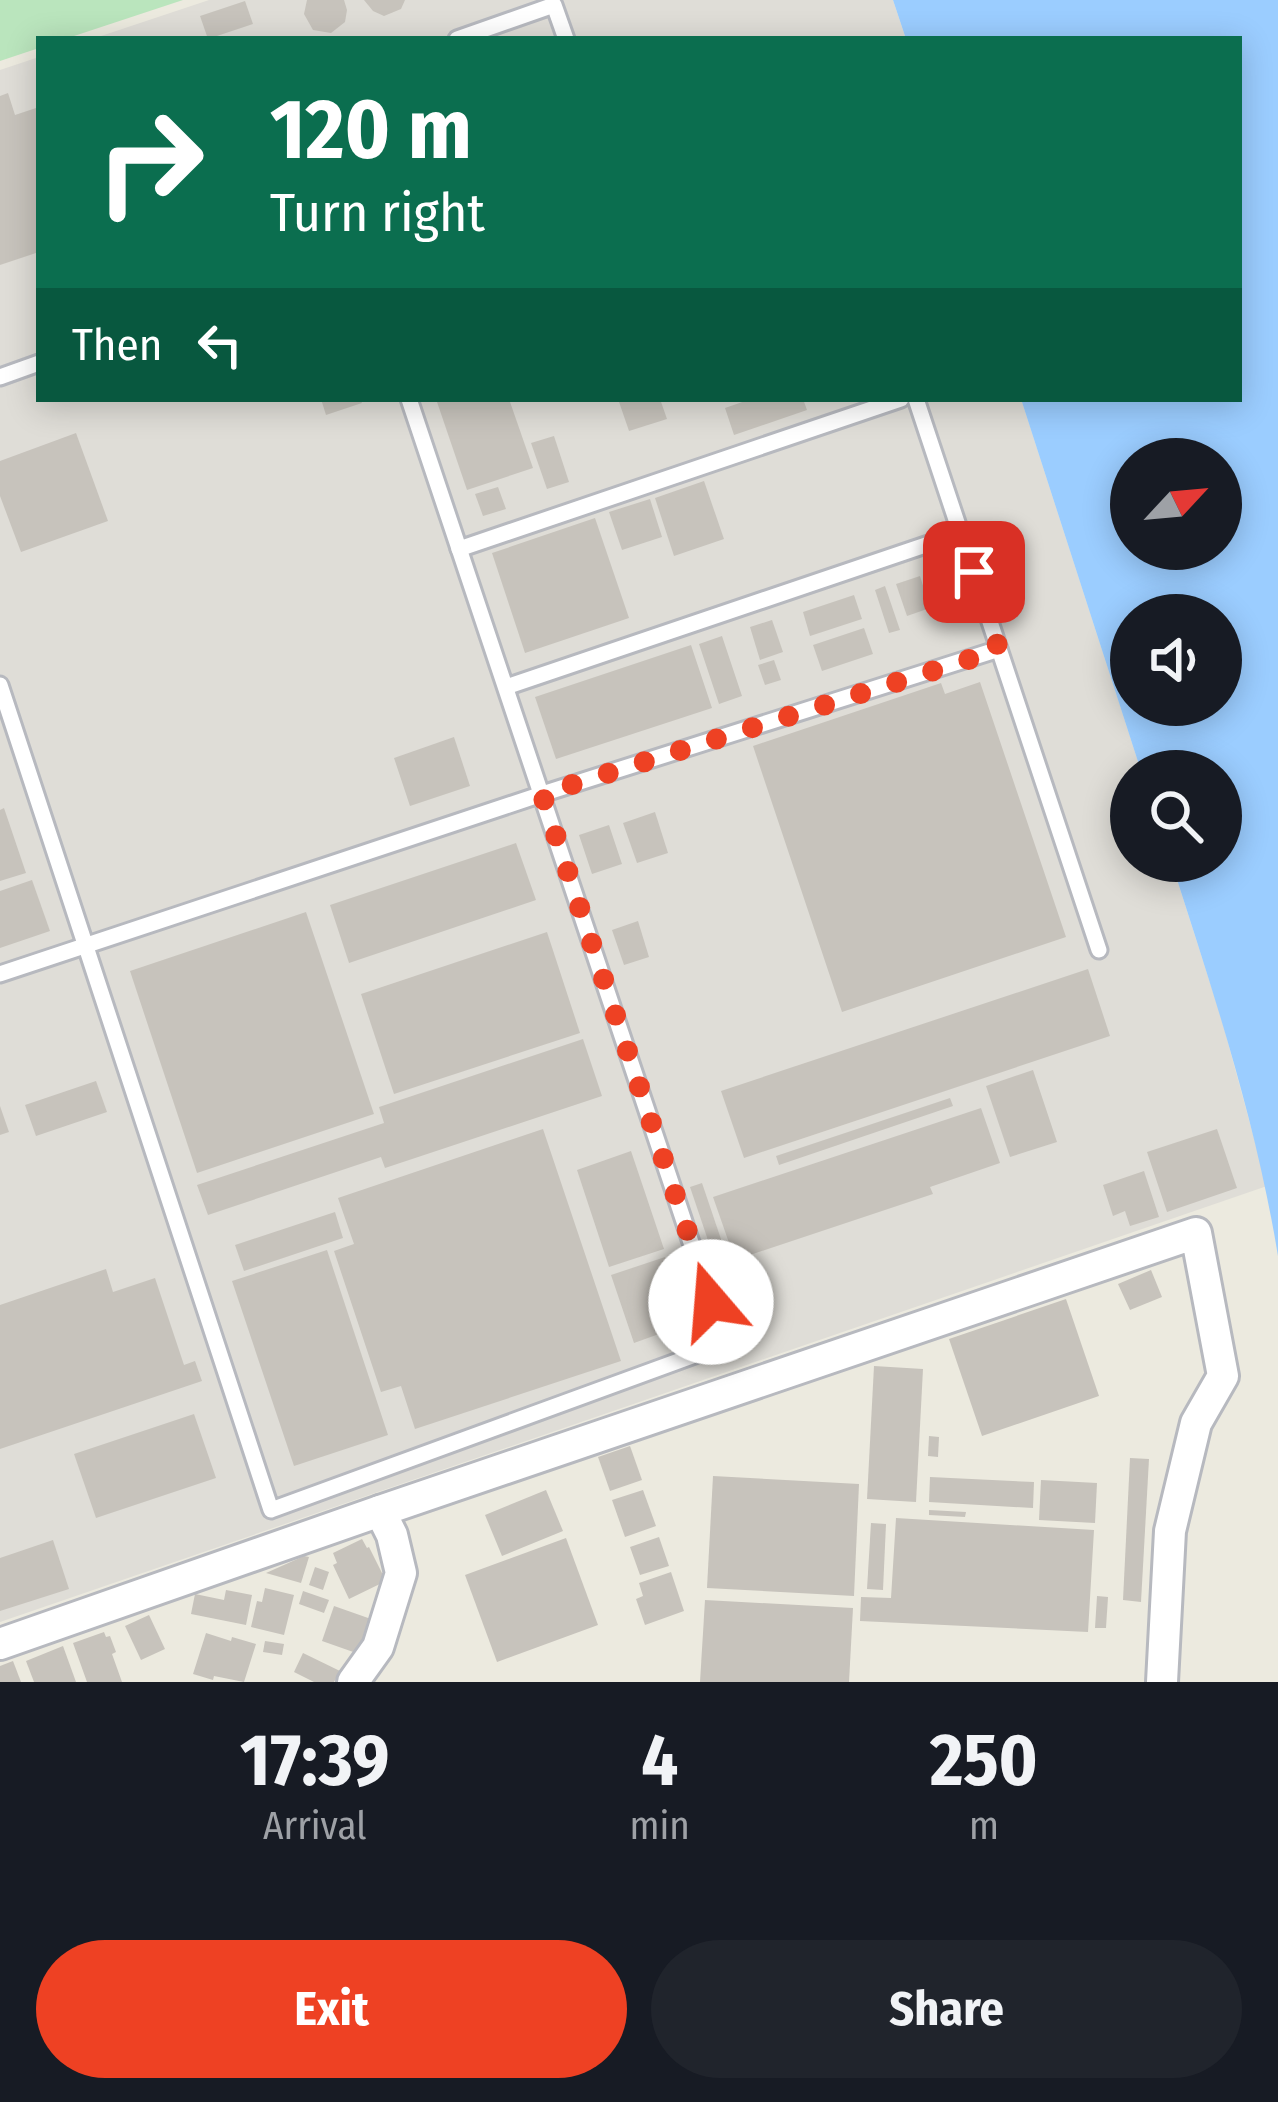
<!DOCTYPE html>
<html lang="en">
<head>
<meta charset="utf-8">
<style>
	:root { --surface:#171b24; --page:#20242c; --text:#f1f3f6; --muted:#9ea1a6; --accent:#ee4123 }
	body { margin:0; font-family:"Fira Sans Condensed",sans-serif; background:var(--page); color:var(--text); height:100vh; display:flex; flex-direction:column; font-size:45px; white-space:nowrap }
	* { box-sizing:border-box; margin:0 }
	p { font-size:39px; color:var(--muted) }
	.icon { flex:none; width:66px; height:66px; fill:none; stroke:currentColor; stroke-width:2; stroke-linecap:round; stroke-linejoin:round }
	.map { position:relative; height:1682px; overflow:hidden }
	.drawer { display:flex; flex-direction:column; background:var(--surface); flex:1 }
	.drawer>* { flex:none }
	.top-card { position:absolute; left:36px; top:36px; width:1206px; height:366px; border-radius:0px; box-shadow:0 6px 30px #0003; background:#0b6e4f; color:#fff; overflow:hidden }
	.needle { width:78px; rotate:64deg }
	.fabs { position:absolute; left:1110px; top:438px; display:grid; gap:24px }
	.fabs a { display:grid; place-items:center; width:132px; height:132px; border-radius:50%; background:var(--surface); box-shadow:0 6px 30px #0003; font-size:60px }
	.pin { position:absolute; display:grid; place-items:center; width:102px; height:102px; color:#fff; margin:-51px; border-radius:24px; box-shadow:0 6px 18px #0006 }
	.me { position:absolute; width:132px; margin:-66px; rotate:342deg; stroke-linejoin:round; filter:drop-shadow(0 0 9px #0008) }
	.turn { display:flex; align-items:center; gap:42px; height:252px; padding:0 36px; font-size:54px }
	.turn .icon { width:156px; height:156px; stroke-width:2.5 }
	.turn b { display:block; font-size:84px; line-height:102px }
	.then { display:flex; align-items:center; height:114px; padding:0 36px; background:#0003; gap:24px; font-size:45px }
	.eta { display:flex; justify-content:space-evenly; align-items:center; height:204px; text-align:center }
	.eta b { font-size:72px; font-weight:700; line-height:84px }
	.action { display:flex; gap:24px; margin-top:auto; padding:24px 36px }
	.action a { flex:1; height:138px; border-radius:72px; background:var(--accent); color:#fff; font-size:48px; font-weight:700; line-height:138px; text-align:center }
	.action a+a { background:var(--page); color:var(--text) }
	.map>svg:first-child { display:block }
	.industrial { fill:#dfddd7 }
	.green { fill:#bae5bd }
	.water { fill:#9bcdff; fill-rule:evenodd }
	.building { fill:#c7c3bc }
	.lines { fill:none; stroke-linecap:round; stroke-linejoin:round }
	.lane-casing { stroke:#b7b9bf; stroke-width:21 }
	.street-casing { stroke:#b7b9bf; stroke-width:36 }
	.lane { stroke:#fff; stroke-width:15 }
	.street { stroke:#fff; stroke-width:30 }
	.route { stroke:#ee4123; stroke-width:21; stroke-dasharray:0 37.8 }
</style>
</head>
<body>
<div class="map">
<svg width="1278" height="1682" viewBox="0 0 1278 1682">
	<rect width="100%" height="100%" fill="#eceadf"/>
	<g class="industrial">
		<polygon points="209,0 893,0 906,39 92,39"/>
		<polygon points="39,57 39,399 1021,399 1141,771 1131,771 1131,861 1171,861 1221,1017 1267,1186 0,1622 0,70"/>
	</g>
	<polygon class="green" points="0,0 183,0 65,39 39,39 39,48 0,61"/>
	<path class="water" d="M 893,0 L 1278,0 L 1278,1256 C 1256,1121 1213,991 1171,861 L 1221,861 L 1221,771 L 1141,771 L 1021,399 L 1239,399 L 1239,39 L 906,39 ZM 1131,459 L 1221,459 L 1221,549 L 1131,549 ZM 1131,615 L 1221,615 L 1221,705 L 1131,705 Z"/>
	<g class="building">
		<polygon points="307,0 344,0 347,10 345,22 331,33 313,30 304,14"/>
		<polygon points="364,0 405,0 401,9 384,16 373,11"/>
		<polygon points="245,1 253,24 208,39 200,16"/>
		<polygon points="8,93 15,115 39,107 39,252 0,265 0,96"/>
		<polygon points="321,399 360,399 362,403 326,415"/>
		<polygon points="436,399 509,399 533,468 467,490"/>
		<polygon points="618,399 660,399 667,419 629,431"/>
		<polygon points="751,399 803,399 807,410 734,435 725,408"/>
		<polygon points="76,433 108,521 21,552 0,496 0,461"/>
		<polygon points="554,436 569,482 547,489 531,443"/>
		<polygon points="704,481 724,539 674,556 655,498"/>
		<polygon points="498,487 506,509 483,516 475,494"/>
		<polygon points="650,499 662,537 622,550 609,512"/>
		<polygon points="595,518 629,618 525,653 492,553"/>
		<polygon points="1000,543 1009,568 996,572 988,547"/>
		<polygon points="920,576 930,608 907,616 896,584"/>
		<polygon points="885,586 900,630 889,633 875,590"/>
		<polygon points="854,595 862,619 810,636 803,612"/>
		<polygon points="772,620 783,652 760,660 750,627"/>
		<polygon points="864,628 873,654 822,671 813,645"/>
		<polygon points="722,636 742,696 719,704 699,644"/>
		<polygon points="691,645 712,708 556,759 535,697"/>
		<polygon points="774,660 781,680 765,685 758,665"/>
		<polygon points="980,682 1066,937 842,1012 753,746 941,683 945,694"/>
		<polygon points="454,737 470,786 410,806 394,758"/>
		<polygon points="4,808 26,873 0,881 0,810"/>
		<polygon points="655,812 668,853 637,863 623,823"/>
		<polygon points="609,825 622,864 592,874 579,835"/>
		<polygon points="516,843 536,900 349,963 330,905"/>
		<polygon points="32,880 50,931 0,948 0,891"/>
		<polygon points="306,912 374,1114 197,1173 130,971"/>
		<polygon points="638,921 649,957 624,965 612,930"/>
		<polygon points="547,932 580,1033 394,1094 361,994"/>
		<polygon points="1088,969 1110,1036 744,1158 721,1091"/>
		<polygon points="583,1039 602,1096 385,1168 381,1157 208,1215 197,1185 384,1123 379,1107"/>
		<polygon points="1033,1070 1057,1142 1010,1157 986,1086"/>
		<polygon points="96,1081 107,1112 36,1136 25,1105"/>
		<polygon points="950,1098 953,1106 779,1165 776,1156"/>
		<polygon points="0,1106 9,1132 0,1135"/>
		<polygon points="981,1108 1000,1163 930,1187 933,1194 735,1260 713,1197"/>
		<polygon points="543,1129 621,1361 415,1429 401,1386 381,1392 334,1251 354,1244 338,1198"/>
		<polygon points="1217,1129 1237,1188 1167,1212 1147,1152"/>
		<polygon points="631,1151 664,1249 609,1267 577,1170"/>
		<polygon points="1144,1171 1159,1217 1130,1226 1125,1211 1113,1216 1103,1185"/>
		<polygon points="702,1183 725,1251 713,1255 690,1187"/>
		<polygon points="335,1212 343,1238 244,1271 235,1245"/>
		<polygon points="327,1250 388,1435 294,1466 232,1281"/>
		<polygon points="665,1257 689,1331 661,1340 659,1334 634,1343 611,1275"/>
		<polygon points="106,1269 113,1292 155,1278 184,1365 195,1361 202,1381 0,1449 0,1305"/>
		<polygon points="1151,1270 1162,1297 1130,1310 1118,1284"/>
		<polygon points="1066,1299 1099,1396 982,1436 949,1339"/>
		<polygon points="874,1366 923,1369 916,1502 867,1499"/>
		<polygon points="194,1414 216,1478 96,1518 74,1454"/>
		<polygon points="929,1436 939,1437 938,1457 928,1456"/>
		<polygon points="630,1446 642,1480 610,1491 598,1457"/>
		<polygon points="1130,1458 1149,1459 1141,1602 1123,1600"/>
		<polygon points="713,1476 859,1484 854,1596 707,1588"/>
		<polygon points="930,1477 1034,1482 1033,1508 929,1502"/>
		<polygon points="1041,1480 1097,1483 1095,1523 1039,1520"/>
		<polygon points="546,1490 563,1531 502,1556 485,1515"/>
		<polygon points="643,1490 656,1526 625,1537 612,1500"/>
		<polygon points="929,1510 966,1512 965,1517 929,1515"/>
		<polygon points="896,1518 1094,1530 1088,1632 860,1621 861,1597 891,1598"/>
		<polygon points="871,1523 886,1524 883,1590 867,1589"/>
		<polygon points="659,1537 669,1566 640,1575 630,1547"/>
		<polygon points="566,1538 598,1625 497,1662 465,1575"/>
		<polygon points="362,1539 367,1548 369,1547 386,1581 349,1599 333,1565 337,1563 333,1553"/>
		<polygon points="53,1540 69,1589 0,1611 0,1558"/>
		<polygon points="304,1556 309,1557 301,1583 266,1573"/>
		<polygon points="315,1567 329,1572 323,1590 309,1585"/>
		<polygon points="671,1572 684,1611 645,1625 636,1599 643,1596 639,1583"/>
		<polygon points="265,1588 294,1595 284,1635 251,1627 257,1601 262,1602"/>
		<polygon points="226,1590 252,1595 246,1625 191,1614 195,1594 224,1600"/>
		<polygon points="303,1591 329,1600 324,1613 299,1604"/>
		<polygon points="1097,1596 1108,1597 1106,1628 1095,1628"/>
		<polygon points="705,1600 853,1608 849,1682 700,1682"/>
		<polygon points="334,1606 371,1619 359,1654 322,1641"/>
		<polygon points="149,1615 165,1649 141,1660 125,1626"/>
		<polygon points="104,1632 106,1637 110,1636 116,1652 112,1654 122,1682 87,1682 73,1643"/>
		<polygon points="206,1633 231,1641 232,1637 256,1644 244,1682 214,1676 213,1680 193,1674"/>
		<polygon points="265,1641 284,1644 282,1655 263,1652"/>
		<polygon points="63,1646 76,1682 34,1682 26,1661"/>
		<polygon points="303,1653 340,1671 334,1682 314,1682 294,1672"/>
		<polygon points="13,1661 21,1682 0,1682 0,1666"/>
	</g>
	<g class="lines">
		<g class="lane-casing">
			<g id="lane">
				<polyline points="457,39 554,5 566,39"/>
				<polyline points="0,377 39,363"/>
				<polyline points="916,399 1099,950"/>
				<polyline points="459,549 901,399"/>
				<polyline points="0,685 271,1510 725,1344 409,399"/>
				<polyline points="506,687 961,533"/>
				<polyline points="0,974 542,794 999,649"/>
			</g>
		</g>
		<g class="street-casing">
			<g id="street">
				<polyline points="0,1644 380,1511 1196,1233 1223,1376 1196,1423 1170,1531 1162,1682"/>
				<polyline points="353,1682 378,1647 401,1573 392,1535 380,1511"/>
			</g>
		</g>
		<use href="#lane" class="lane"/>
		<use href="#street" class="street"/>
	</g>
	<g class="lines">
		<polyline class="route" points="711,1302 542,794 999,650 974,572"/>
	</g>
</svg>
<div class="fabs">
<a><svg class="needle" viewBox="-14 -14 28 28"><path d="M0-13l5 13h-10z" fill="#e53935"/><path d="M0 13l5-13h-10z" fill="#9ea1a6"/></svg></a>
<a><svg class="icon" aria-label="sound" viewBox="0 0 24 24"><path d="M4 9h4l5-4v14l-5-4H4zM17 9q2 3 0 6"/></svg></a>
<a><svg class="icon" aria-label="search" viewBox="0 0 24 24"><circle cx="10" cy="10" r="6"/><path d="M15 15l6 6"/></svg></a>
</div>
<div class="pin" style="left:974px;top:572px;background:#d93025"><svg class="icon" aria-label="arrive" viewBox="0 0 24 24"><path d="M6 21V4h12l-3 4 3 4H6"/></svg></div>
<svg class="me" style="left:711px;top:1302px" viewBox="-20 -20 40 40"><circle r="19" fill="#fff"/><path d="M0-13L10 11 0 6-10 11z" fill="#ee4123"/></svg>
<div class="top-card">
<div class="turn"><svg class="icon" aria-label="right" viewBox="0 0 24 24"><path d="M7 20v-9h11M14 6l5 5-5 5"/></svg><div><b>120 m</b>Turn right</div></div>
<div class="then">Then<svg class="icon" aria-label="left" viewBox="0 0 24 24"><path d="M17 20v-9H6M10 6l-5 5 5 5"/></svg></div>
</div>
</div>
<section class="drawer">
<div class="eta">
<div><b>17:39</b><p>Arrival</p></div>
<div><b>4</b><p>min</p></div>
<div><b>250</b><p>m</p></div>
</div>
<div class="action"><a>Exit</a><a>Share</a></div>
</section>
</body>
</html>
